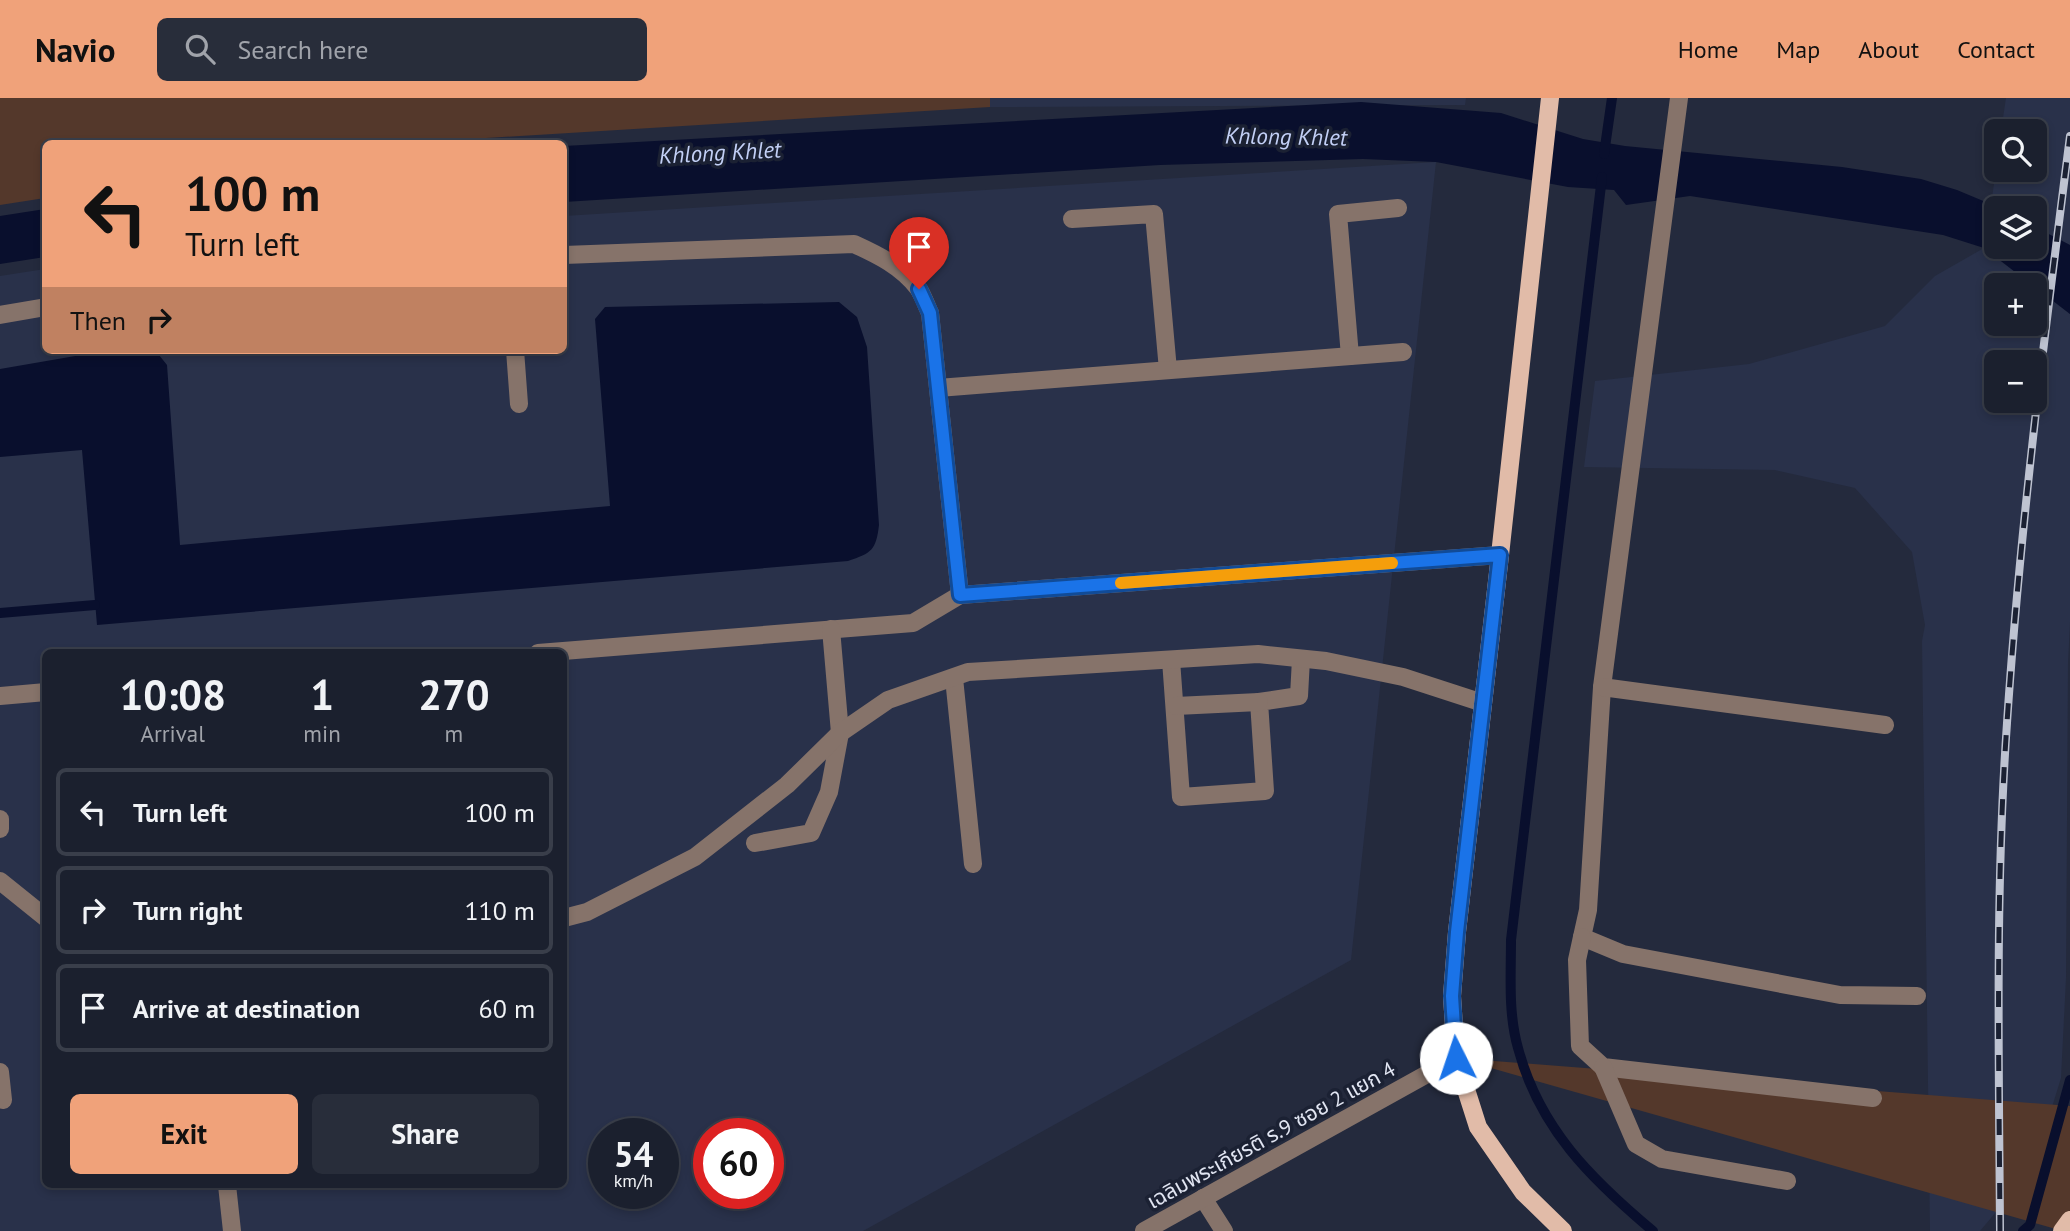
<!DOCTYPE html>
<html lang="en">
<head>
<meta charset="utf-8">
<style>
	:root { --surface:#1b202e; --page:#282d3a; --text:#f1f3f6; --muted:#a0a3aa; --line:#393e4a; --accent:#f0a27a }
	body { margin:0; font-family:"PT Sans","Noto Sans Thai",sans-serif; background:var(--page); color:var(--text); height:100vh; display:flex; flex-direction:column; font-size:26px; white-space:nowrap }
	* { box-sizing:border-box; margin:0 }
	p { font-size:23px; color:var(--muted) }
	.icon { flex:none; width:38px; height:38px; fill:none; stroke:currentColor; stroke-width:2; stroke-linecap:round; stroke-linejoin:round }
	.map { position:relative; flex:1; overflow:hidden }
	.drawer { position:absolute; left:42px; top:551px; width:525px; height:539px; display:flex; flex-direction:column; background:var(--surface); border-radius:10px; box-shadow:0 4px 10px #0003,0 0 0 2px var(--line) }
	.drawer>* { flex:none }
	.top-card { position:absolute; left:42px; top:42px; width:525px; height:214px; border-radius:10px; box-shadow:0 4px 10px #0003,0 0 0 2px var(--line); background:#f0a27a; color:#111; overflow:hidden }
	.buttons { position:absolute; left:1984px; top:21px; display:grid; gap:14px }
	.buttons a { display:grid; place-items:center; width:63px; height:63px; border-radius:10px; background:var(--surface); box-shadow:0 4px 10px #0003,0 0 0 2px var(--line); font-size:35px }
	.speed { position:absolute; left:588px; top:1020px; display:flex; gap:14px; font-size:35px; font-weight:700; text-align:center }
	.speed>* { display:grid; place-content:center; width:91px; height:91px; border-radius:50%; background:var(--surface); box-shadow:0 4px 10px #0003,0 0 0 2px var(--line); line-height:1 }
	.speed small { font-size:18px; font-weight:400 }
	.speed .limit { border:10px solid #d22; background:#fff; color:#111 }
	.pin { position:absolute; display:grid; place-items:center; width:60px; height:60px; color:#fff; margin:-72px -30px; border-radius:50% 50% 50% 0; rotate:-45deg; box-shadow:0 0 7px #0007 }
	.pin .icon { rotate:45deg }
	.me { position:absolute; width:77px; margin:-38px; rotate:356deg; stroke-linejoin:round; filter:drop-shadow(0 0 5px #0008) }
	.turn { display:flex; align-items:center; gap:24px; height:147px; padding:0 28px; font-size:32px }
	.turn .icon { width:91px; height:91px; stroke-width:2.5 }
	.turn b { display:block; font-size:49px; line-height:60px }
	.then { display:flex; align-items:center; height:66px; padding:0 28px; background:#0003; gap:14px; font-size:26px }
	.eta { display:flex; justify-content:space-evenly; align-items:center; height:119px; text-align:center }
	.eta b { font-size:42px; font-weight:700; line-height:49px }
	.action { display:flex; gap:14px; margin-top:auto; padding:14px 28px }
	.action a { flex:1; height:80px; border-radius:10px; background:var(--accent); color:#111; font-size:28px; font-weight:700; line-height:80px; text-align:center }
	.action a+a { background:var(--page); color:var(--text) }
	ul { padding:0; list-style:none }
	li { display:flex; align-items:center; gap:21px; height:88px; margin:0 14px 10px; padding:0 14px; border:4px solid var(--line); border-radius:10px }
	li div { flex:1 }
	li b { display:block; font-size:26px }
	li em { font-style:normal }
	header { display:flex; align-items:center; gap:42px; box-sizing:border-box; height:98px; padding:0 35px; background:var(--accent); color:#111 }
	header strong { font-size:33px }
	nav { display:flex; gap:38px; margin-inline-start:auto; font-size:24px }
	.search { width:490px; height:63px; background:var(--page); display:flex; align-items:center; gap:18px; box-sizing:border-box; padding:0 24px; border-radius:10px; color:var(--muted); font-size:26px }
	.map>svg:first-child { display:block }
	.built { fill:#29314a; fill-rule:evenodd }
	.green { fill:#54382b }
	.water { fill:#090f2d }
	.lines { fill:none; stroke-linecap:round; stroke-linejoin:round }
	.stream { stroke:#090f2d; stroke-width:10 }
	.minor { stroke:#86736a; stroke-width:18 }
	.major { stroke:#e1bba8; stroke-width:18 }
	.rail-casing { stroke:#bec3d1; stroke-width:8 }
	.rail { stroke:#1b2133; stroke-width:5; stroke-dasharray:16; stroke-linecap:butt }
	.route-casing { stroke:#114b97; stroke-width:18 }
	.route { stroke:#1a73e8; stroke-width:12 }
	.slow { stroke:#f59e0b; stroke-width:12 }
	.labels { text-anchor:middle; dominant-baseline:central; stroke-width:7; stroke-linejoin:round; paint-order:stroke }
	.street-label { font-size:21px; fill:#e1e5f2; stroke:#1b2133 }
	.water-label { font-size:23px; font-style:italic; fill:#c3d0f6; stroke:#1b2133 }
</style>
</head>
<body>
<header>
<strong>Navio</strong>
<div class="search"><svg class="icon" aria-label="search" viewBox="0 0 24 24"><circle cx="10" cy="10" r="6"/><path d="M15 15l6 6"/></svg>Search here</div>
<nav><a>Home</a><a>Map</a><a>About</a><a>Contact</a></nav>
</header>
<div class="map">
<svg width="2070" height="1133" viewBox="0 0 2070 1133">
	<rect width="100%" height="100%" fill="#242a3d"/>
	<g class="built">
		<polygon points="990,0 1466,0 1465,7 990,9"/>
		<polygon points="2006,0 2070,0 2070,147 2035,129 2035,110 2000,110 1991,106 1997,66 1997,72 2035,72 2035,33 2001,33"/>
		<path d="M 1436,64 L 1351,862 L 863,1133 L 0,1133 L 0,178 L 45,171 L 46,252 L 564,252 L 564,118 ZM 46,555 L 564,555 L 564,1087 L 46,1087 ZM 604,1036 L 663,1036 L 663,1096 L 604,1096 ZM 709,1036 L 768,1036 L 768,1096 L 709,1096 Z"/>
		<path d="M 1984,150 L 2032,187 L 1997,187 L 1997,226 L 2035,226 L 2035,189 L 2070,216 L 2070,524 L 2068,565 L 2066,880 L 2061,980 L 2033,1070 L 1980,1133 L 1930,1133 L 1922,543 L 1925,527 L 1912,454 L 1855,390 L 1775,372 L 1584,369 L 1595,283 L 1749,266 L 1885,228 L 1935,178 ZM 1997,264 L 2035,264 L 2035,303 L 1997,303 Z"/>
	</g>
	<g class="green">
		<polygon points="0,0 990,0 990,9 406,45 46,46 45,100 0,107"/>
		<polygon points="1456,960 2070,1008 2070,1133 2063,1133"/>
	</g>
	<g class="water">
		<polygon points="1361,4 1501,15 1583,41 1625,48 1842,69 1921,81 1957,92 2000,110 1997,110 1997,149 2035,149 2035,129 2070,147 2070,216 2035,189 2035,187 2032,187 1984,150 1943,137 1690,98 1626,107 1614,92 1568,89 1436,64 1363,61 1160,67 564,104 564,48"/>
		<polygon points="45,111 45,159 0,166 0,118"/>
		<path d="M 839,204 L 857,219 L 867,249 L 879,427 C 876,452 872,455 848,463 L 97,527 L 82,352 L 0,359 L 0,271 L 110,252 L 155,252 L 167,267 L 180,447 L 610,408 L 595,221 L 605,209 Z"/>
	</g>
	<g class="lines">
		<g class="stream">
			<polyline points="1604,56 1612,0"/>
			<path d="M 1602,79 L 1511,842 C 1511,877 1508,915 1518,950 C 1539,1030 1591,1081 1653,1133"/>
			<polyline points="0,515 95,507"/>
			<polyline points="2023,1133 2030,1127 2070,982"/>
		</g>
		<g class="minor">
			<polyline points="1679,0 1602,589 1588,812 1582,839 1623,856 1840,897 1917,898"/>
			<polyline points="1072,121 1154,116 1168,272"/>
			<path d="M 564,157 L 854,146 C 878,157 901,168 918,190 C 923,197 926,207 930,215 L 960,497 L 1500,457"/>
			<polyline points="0,217 46,209"/>
			<polyline points="515,252 519,306"/>
			<polyline points="1350,258 1338,116 1398,110"/>
			<polyline points="938,290 1403,254"/>
			<polyline points="538,555 913,525 960,497"/>
			<polyline points="1171,562 1181,699 1265,693 1259,604 1299,598 1301,561"/>
			<polyline points="954,580 973,766"/>
			<polyline points="1602,589 1885,627"/>
			<polyline points="0,598 46,594"/>
			<polyline points="1176,608 1259,604"/>
			<polyline points="0,721 0,731"/>
			<polyline points="755,745 811,735 829,694 840,635 831,531"/>
			<polyline points="0,783 46,820"/>
			<polyline points="564,820 587,814 695,759 787,687 840,635 888,602 968,574 1258,556 1326,563 1403,579 1483,605"/>
			<polyline points="1582,839 1577,862 1580,948 1603,969 1873,1000"/>
			<polyline points="1603,969 1636,1046 1662,1061 1787,1083"/>
			<polyline points="0,974 3,1002"/>
			<polyline points="227,1087 232,1133"/>
			<polyline points="1203,1100 1224,1133"/>
			<polyline points="1144,1133 1456,960"/>
		</g>
		<g class="major">
			<polyline points="1550,0 1500,457 1457,834 1452,898 1456,960 1478,1029 1523,1094 1563,1133"/>
			<polyline points="2062,1133 2070,1122"/>
		</g>
		<g class="rail-casing">
			<path id="rail" d="M 2000,1133 C 1999,964 1995,794 2007,625 C 2020,429 2045,233 2070,38"/>
		</g>
		<use href="#rail" class="rail"/>
	</g>
	<g class="lines">
		<g class="route-casing">
			<polyline id="route" points="919,191 930,215 960,497 1500,457 1457,834 1452,898 1456,960"/>
		</g>
		<use href="#route" class="route"/>
		<polyline class="slow" points="1121,485 1392,465"/>
	</g>
	<g class="labels">
		<g class="street-label">
			<text transform="translate(1271 1037) rotate(-29)">เฉลิมพระเกียรติ ร.9 ซอย 2 แยก 4</text>
		</g>
		<g class="water-label">
			<text transform="translate(1286 38) rotate(1)">Khlong Khlet</text>
			<text transform="translate(720 54) rotate(-3)">Khlong Khlet</text>
		</g>
	</g>
</svg>
<div class="buttons">
<a><svg class="icon" aria-label="search" viewBox="0 0 24 24"><circle cx="10" cy="10" r="6"/><path d="M15 15l6 6"/></svg></a>
<a><svg class="icon" aria-label="layers" viewBox="0 0 24 24"><path d="M12 4l9 5-9 5-9-5zM3 14l9 5 9-5"/></svg></a>
<a>+</a>
<a>−</a>
</div>
<div class="speed"><div>54<small>km/h</small></div><div class="limit">60</div></div>
<div class="pin" style="left:919px;top:191px;background:#d93025"><svg class="icon" aria-label="arrive" viewBox="0 0 24 24"><path d="M6 21V4h12l-3 4 3 4H6"/></svg></div>
<svg class="me" style="left:1456px;top:960px" viewBox="-20 -20 40 40"><circle r="19" fill="#fff"/><path d="M0-13L10 11 0 6-10 11z" fill="#1a73e8"/></svg>
<div class="top-card">
<div class="turn"><svg class="icon" aria-label="left" viewBox="0 0 24 24"><path d="M17 20v-9H6M10 6l-5 5 5 5"/></svg><div><b>100 m</b>Turn left</div></div>
<div class="then">Then<svg class="icon" aria-label="right" viewBox="0 0 24 24"><path d="M7 20v-9h11M14 6l5 5-5 5"/></svg></div>
</div>
<section class="drawer">
<div class="eta">
<div><b>10:08</b><p>Arrival</p></div>
<div><b>1</b><p>min</p></div>
<div><b>270</b><p>m</p></div>
</div>
<ul>
<li><svg class="icon" aria-label="left" viewBox="0 0 24 24"><path d="M17 20v-9H6M10 6l-5 5 5 5"/></svg><div><b>Turn left</b></div><em>100 m</em></li>
<li><svg class="icon" aria-label="right" viewBox="0 0 24 24"><path d="M7 20v-9h11M14 6l5 5-5 5"/></svg><div><b>Turn right</b></div><em>110 m</em></li>
<li><svg class="icon" aria-label="arrive" viewBox="0 0 24 24"><path d="M6 21V4h12l-3 4 3 4H6"/></svg><div><b>Arrive at destination</b></div><em>60 m</em></li>
</ul>
<div class="action"><a>Exit</a><a>Share</a></div>
</section>
</div>
</body>
</html>
